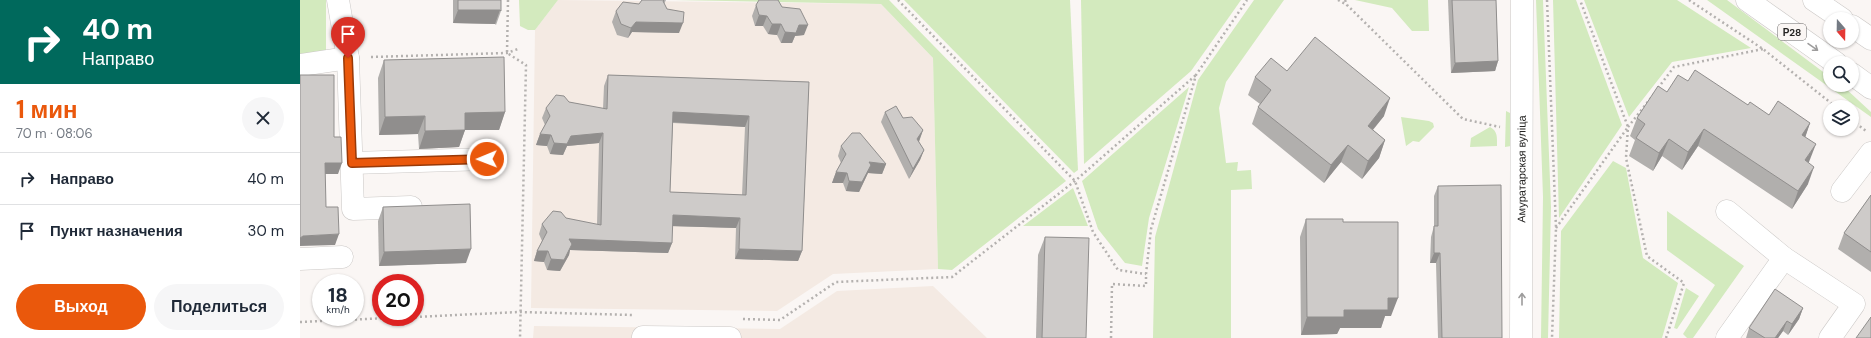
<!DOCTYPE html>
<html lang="ru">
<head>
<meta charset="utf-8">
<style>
	:root { --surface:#fff; --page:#f6f6f7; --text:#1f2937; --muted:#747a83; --line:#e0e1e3; --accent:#ea580c }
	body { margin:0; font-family:"DM Sans",sans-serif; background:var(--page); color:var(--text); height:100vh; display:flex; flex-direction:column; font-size:15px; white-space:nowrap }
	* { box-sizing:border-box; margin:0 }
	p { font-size:13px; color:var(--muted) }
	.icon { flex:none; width:22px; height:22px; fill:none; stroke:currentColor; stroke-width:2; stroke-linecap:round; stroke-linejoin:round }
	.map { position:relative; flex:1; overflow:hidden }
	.panel { display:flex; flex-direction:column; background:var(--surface); width:300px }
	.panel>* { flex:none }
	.hud { background:#00695c; color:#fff; overflow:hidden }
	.needle { width:26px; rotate:160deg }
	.tools { position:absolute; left:1523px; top:12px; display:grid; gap:8px }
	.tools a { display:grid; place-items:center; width:36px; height:36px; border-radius:50%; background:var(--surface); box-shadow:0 1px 3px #0004; font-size:20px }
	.speed { position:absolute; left:12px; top:274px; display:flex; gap:8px; font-size:20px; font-weight:700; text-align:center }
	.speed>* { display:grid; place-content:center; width:52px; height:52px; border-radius:50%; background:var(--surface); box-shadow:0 1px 3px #0004; line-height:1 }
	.speed small { font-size:10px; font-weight:400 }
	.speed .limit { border:6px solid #d22; background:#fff; color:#111 }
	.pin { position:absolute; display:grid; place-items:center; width:34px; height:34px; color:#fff; margin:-41px -17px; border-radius:50% 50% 50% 0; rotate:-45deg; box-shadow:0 0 4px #0007 }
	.pin .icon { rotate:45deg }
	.me { position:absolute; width:44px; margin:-22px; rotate:269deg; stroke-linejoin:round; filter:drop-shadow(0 0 3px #0008) }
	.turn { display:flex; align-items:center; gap:14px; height:84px; padding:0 16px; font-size:18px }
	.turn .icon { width:52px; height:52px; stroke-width:2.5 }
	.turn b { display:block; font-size:28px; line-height:34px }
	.round { display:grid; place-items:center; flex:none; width:42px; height:42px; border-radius:21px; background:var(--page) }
	.head { display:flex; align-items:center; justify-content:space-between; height:68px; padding:0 16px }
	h1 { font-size:24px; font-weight:700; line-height:30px; color:var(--accent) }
	.primary-button { display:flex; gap:8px; margin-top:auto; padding:8px 16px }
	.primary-button a { flex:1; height:46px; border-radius:24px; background:var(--accent); color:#fff; font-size:16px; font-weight:700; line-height:46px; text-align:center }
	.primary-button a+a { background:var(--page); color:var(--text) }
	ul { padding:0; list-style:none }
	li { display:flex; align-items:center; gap:12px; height:52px; padding:0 16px; border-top:1px solid var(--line) }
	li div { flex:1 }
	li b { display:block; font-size:15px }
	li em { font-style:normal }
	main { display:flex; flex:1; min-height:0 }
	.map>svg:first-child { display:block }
	.built { fill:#f4eae3 }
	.green { fill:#d3eabe }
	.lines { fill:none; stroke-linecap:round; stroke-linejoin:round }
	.minor-casing { stroke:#cbc8c6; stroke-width:23 }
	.major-casing { stroke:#cbc8c6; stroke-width:23 }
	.path { stroke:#b4b1af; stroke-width:2.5; stroke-dasharray:2 3; stroke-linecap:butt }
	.minor { stroke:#fff; stroke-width:22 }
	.major { stroke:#fff; stroke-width:22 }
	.wall { fill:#b1afad; fill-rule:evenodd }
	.shaded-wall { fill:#908e8d }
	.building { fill:#cecbc9; stroke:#908e8d; fill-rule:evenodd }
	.oneway { stroke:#9d9c9c }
	.route-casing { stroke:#983908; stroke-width:10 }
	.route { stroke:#ea580c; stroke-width:7 }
	.labels { text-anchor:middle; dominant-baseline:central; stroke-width:4; stroke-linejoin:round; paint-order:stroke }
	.shield { fill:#faf6f4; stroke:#656362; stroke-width:1 }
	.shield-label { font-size:10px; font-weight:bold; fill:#252423 }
	.street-label { font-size:11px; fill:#252423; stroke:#faf6f4 }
</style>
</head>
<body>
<main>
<section class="panel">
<div class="hud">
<div class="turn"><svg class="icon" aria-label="right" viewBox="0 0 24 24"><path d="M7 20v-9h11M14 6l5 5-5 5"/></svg><div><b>40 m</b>Направо</div></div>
</div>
<div class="head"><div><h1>1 мин</h1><p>70 m · 08:06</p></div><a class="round"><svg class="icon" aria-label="close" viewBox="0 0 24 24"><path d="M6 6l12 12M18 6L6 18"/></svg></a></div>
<ul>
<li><svg class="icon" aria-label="right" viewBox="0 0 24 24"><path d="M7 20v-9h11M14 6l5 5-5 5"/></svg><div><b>Направо</b></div><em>40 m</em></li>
<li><svg class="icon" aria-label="arrive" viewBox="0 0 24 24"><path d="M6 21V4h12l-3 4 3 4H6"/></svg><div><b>Пункт назначения</b></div><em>30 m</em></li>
</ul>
<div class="primary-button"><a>Выход</a><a>Поделиться</a></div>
</section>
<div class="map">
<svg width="1571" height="338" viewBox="0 0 1571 338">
	<rect width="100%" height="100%" fill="#faf6f4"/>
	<g class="built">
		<polygon points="258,0 581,4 633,58 638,269 533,274 477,311 231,308 235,30"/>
		<polygon points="633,286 687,338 233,338 234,326 480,329 537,291"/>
	</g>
	<g class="green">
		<polygon points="0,0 26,0 26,54 0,58"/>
		<polygon points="219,0 258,0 235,30 228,30 220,26"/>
		<polygon points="375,0 589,0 766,181 652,270 638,269 633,58 581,4"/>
		<polygon points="604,0 770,0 778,170 774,173"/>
		<polygon points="781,0 941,0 891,71 784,164"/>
		<polygon points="954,0 984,0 926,82 919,108 926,163 938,162 937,171 951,170 952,189 931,190 931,338 853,338 855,237 898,80"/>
		<polygon points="1055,0 1128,0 1129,31 1112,31 1092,8"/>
		<polygon points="1236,0 1243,0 1251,207 1248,338 1241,338 1243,197"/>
		<polygon points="1253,0 1276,0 1322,125 1259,218"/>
		<polygon points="1284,0 1377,0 1451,48 1372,62 1329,117"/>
		<polygon points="1407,0 1427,0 1530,77 1530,85 1541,85 1544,87 1571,112 1571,117"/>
		<polygon points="889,87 849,218 842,266 825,263 798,229 782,181"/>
		<polygon points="1206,111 1210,113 1211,146 1205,147"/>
		<polygon points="1101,117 1129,121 1133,123 1134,127 1119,142 1113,141 1106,146"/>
		<path d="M 1190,127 C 1198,131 1197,138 1197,146 L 1170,147 L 1171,138 Z"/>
		<polygon points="1313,161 1326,168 1343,258 1378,283 1362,338 1259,338 1261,231"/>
		<polygon points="773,188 788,226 723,226"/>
		<polygon points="1367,211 1444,266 1393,338 1387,338 1383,334 1415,285 1367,250"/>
		<polygon points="1386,288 1399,296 1377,329 1374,328"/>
	</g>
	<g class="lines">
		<g class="minor-casing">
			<g id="minor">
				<polyline points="38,0 48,58 53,209 111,207"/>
				<polyline points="0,65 48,58"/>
				<polyline points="52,163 187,159"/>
				<polyline points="1542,191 1571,153"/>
				<polyline points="1427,211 1484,258 1554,304 1530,338"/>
				<polyline points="0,259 42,257"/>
				<polyline points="343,337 430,338"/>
				<path id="s1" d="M 1221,338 L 1222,0"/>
				<polyline points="1427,338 1484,258"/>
			</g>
		</g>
		<g class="major-casing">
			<g id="major">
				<polyline points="1447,0 1536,63"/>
				<polyline points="1514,0 1542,19"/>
				<polyline points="1552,26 1571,39"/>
				<polyline points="1552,74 1571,88"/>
			</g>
		</g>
		<g class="path">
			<polyline points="208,0 207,53 226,65 220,338"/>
			<polyline points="598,0 775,181 793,232 818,270 846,274"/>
			<polyline points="1038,0 1047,5"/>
			<polyline points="1045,0 1047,5 1163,119 1200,127"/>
			<polyline points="1247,0 1256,228 1252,338"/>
			<polyline points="1389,0 1463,49 1536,107"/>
			<polyline points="71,57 207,53 218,49"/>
			<polyline points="1358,88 1374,67 1463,49"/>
			<polyline points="1354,94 1328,127 1326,158 1347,256 1384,283 1366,338"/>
			<polyline points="1552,120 1566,131"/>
			<polyline points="1256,228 1328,127 1280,0"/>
			<polyline points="115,317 219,312 334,315"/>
			<polyline points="443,319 480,320 536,282 652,277 775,181 896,75"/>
			<polyline points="0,322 111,317"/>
			<polyline points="811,338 812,284 846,286 846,274 851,229 896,75 947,0"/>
		</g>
		<use href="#minor" class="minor"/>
		<use href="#major" class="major"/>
	</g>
	<g class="wall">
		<polygon points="153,0 201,0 201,11 196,25 195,24 153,23"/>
		<polygon points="342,0 366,0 364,4 379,33 332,32 328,38 317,35 312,22 316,11 339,4"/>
		<polygon points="1148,0 1196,0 1198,61 1195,71 1151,73"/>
		<polygon points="456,5 482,7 504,35 495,36 492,43 481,43 477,35 468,34 463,26 455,26 452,16"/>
		<polygon points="84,60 205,112 199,130 165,130 159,147 119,149 118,134 79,135 78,78"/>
		<polygon points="987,71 1084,116 1073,130 1085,140 1079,158 1062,179 1041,162 1024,183 952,124 958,107 960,104 948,95 955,77"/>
		<path d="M 308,75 L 509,82 L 502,251 L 498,261 L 435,259 L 436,228 L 372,226 L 372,243 L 368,253 L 270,250 L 269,255 L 260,271 L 247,270 L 244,262 L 234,261 L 237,251 L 242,241 L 239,234 L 242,224 L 266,218 L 297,225 L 299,143 L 267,146 L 263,155 L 250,154 L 247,146 L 236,145 L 240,134 L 245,125 L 242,118 L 246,108 L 269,102 L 303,109 L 304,86 ZM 373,123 L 445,127 L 442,195 L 370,192 Z"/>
		<polygon points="1388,81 1448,105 1469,115 1510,123 1505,137 1509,162 1508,163 1508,184 1492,209 1398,146 1382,170 1362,156 1353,171 1329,156 1335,140 1330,136 1337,118 1367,92"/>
		<polygon points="585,112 603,118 623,130 619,142 624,150 620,160 609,179 581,122"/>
		<polygon points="541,146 586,164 582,174 568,173 559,192 546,191 543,183 532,183 536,172 541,163 538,156"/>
		<polygon points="1138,186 1202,338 1138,338 1136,263 1130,263 1131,237 1134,226 1134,196"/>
		<polygon points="1571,195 1571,272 1538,249 1544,233"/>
		<polygon points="83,207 166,263 79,266 78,221"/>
		<polygon points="1006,219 1043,222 1091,316 1085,316 1081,328 1040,328 1037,334 1001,335 1000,237"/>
		<polygon points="745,237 786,338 736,338 738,255"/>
		<polygon points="1503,308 1499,319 1488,335 1483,331 1478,338 1446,338 1449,328"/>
	</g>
	<g class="shaded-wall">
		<polygon points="158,10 200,10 195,24 153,23"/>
		<polygon points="459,15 467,16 463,26 455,26"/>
		<polygon points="336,22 383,23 379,33 332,32 328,38 331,28"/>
		<polygon points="472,24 481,24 477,35 468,34"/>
		<polygon points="499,25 508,25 504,35 495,36 492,43 481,43 485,32"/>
		<polygon points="1198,61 1195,71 1151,73 1155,63"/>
		<polygon points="1090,98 1084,116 1061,144 1068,126"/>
		<polygon points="205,112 199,130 165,130 159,147 119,149 125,131 165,113"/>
		<polygon points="373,112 449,116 445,127 369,122"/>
		<polygon points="125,116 118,134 79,135 85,117"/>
		<polygon points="1510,123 1504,141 1502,135"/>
		<polygon points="1404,129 1398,146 1382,170 1388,152"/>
		<polygon points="623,130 619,141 613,150 617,139"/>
		<polygon points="303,133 299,143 267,146 263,155 250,154 254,143 271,136"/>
		<polygon points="240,134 251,135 247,146 236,145"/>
		<polygon points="1369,139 1362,156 1353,171 1359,153"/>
		<polygon points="1085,140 1079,158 1062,179 1068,161"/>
		<polygon points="1516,144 1509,162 1498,178 1505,160"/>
		<polygon points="1048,145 1041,162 1024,183 1031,165"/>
		<polygon points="624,150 620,160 609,179 613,169"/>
		<polygon points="569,162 586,164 582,174 568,173 559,192 546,191 549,181"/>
		<polygon points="25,163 42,163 38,174 21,174"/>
		<polygon points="1514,167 1508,184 1492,209 1498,191"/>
		<polygon points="536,172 547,173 543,183 532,183"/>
		<polygon points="373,215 440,218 436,228 369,226"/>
		<polygon points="39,234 35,245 0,246 0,238 3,236"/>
		<polygon points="269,239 372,243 368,253 270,250 269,255 260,271 247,270 251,259"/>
		<polygon points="171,249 166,263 79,266 84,252"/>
		<polygon points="439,249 502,251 498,261 435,259"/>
		<polygon points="237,251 248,251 244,262 234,261"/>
		<polygon points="1134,253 1140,253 1136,263 1130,263"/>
		<polygon points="1088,298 1098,298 1091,316 1085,316 1081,328 1040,328 1037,334 1001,335 1007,317 1044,310"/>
		<polygon points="1503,308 1499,319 1488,335 1492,324"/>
		<polygon points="1487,321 1483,331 1478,338 1475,338"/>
	</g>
	<g class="building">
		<polygon points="158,0 201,0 201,11 200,10 158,10"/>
		<polygon points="342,0 364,0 363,1 367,9 384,12 383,23 336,22 331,28 321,24 316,11 323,2 339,4"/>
		<polygon points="459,0 478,0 482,7 500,9 508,25 499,25 496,33 485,32 481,24 472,24 467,16 459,15 456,5"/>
		<polygon points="1152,0 1196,0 1198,61 1155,63"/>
		<polygon points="1015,37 1090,98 1068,126 1085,140 1068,161 1048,145 1031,165 958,107 971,90 955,77 971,58 987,71"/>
		<polygon points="204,57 205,112 165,113 165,130 125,131 125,116 85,117 84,60"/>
		<polygon points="1395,70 1448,105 1450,102 1469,115 1478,101 1510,123 1502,135 1516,144 1505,160 1514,167 1498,191 1404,129 1388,152 1369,139 1359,153 1336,138 1345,124 1337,118 1358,86 1367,92 1378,75 1388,81"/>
		<polygon points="0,75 34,75 34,137 41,137 42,163 25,163 26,207 38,207 39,234 3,236 0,238"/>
		<path d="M 308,75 L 509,82 L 502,251 L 439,249 L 440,218 L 373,215 L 372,243 L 269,239 L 272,244 L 264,260 L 251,259 L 248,251 L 237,251 L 247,232 L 242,224 L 253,211 L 261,212 L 266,218 L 301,225 L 303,133 L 271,136 L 267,144 L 254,143 L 251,135 L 240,134 L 250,116 L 246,108 L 256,95 L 264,96 L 269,102 L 307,109 ZM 373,112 L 449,116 L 446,195 L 370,192 Z"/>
		<polygon points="596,106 603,118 612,117 623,130 617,139 624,150 613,169 585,112"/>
		<polygon points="552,133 560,133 586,164 569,162 571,165 562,182 549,181 547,173 536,172 546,154 541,146"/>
		<polygon points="1201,185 1202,338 1142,338 1140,253 1134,253 1134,226 1138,226 1138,186"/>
		<polygon points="1571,195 1571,252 1544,233"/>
		<polygon points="170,204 171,249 84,252 83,207"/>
		<polygon points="1006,219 1043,219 1043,222 1098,222 1098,298 1088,298 1088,310 1044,310 1044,317 1007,317"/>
		<polygon points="745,237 789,238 786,338 742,338"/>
		<polygon points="1475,289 1503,308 1492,324 1487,321 1475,338 1465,338 1449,328"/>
		<polygon points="1571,317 1571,338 1556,338"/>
	</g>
	<defs><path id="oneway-shaft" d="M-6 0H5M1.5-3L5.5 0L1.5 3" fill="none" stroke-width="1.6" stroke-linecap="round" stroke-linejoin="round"/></defs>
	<g class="oneway">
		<use href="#oneway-shaft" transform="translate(1513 47) rotate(35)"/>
		<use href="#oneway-shaft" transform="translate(1222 299) rotate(-90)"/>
	</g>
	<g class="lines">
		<g class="route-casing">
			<polyline id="route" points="48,58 52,163 187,159"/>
		</g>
		<use href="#route" class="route"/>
	</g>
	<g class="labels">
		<rect class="shield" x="1478" y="24" width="28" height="16" rx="3"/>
		<g class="shield-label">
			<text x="1492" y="32">Р28</text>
		</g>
		<g class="street-label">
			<text stroke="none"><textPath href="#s1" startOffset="169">Амуратарская вуліца</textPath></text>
		</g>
	</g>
</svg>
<div class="tools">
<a><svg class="needle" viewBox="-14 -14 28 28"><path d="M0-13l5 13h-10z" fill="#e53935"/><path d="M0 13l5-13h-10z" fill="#747a83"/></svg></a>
<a><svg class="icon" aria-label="search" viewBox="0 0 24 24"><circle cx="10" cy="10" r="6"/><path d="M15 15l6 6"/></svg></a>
<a><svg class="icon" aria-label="layers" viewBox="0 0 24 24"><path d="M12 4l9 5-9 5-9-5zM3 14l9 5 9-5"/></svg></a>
</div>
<div class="speed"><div>18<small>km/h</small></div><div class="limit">20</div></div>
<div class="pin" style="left:48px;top:58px;background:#d93025"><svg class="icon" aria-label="arrive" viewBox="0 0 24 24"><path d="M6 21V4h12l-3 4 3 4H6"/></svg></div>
<svg class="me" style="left:187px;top:159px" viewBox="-20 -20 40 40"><circle r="17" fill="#ea580c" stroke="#fff" stroke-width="3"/><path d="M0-11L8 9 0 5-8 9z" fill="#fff"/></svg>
</div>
</main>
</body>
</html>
